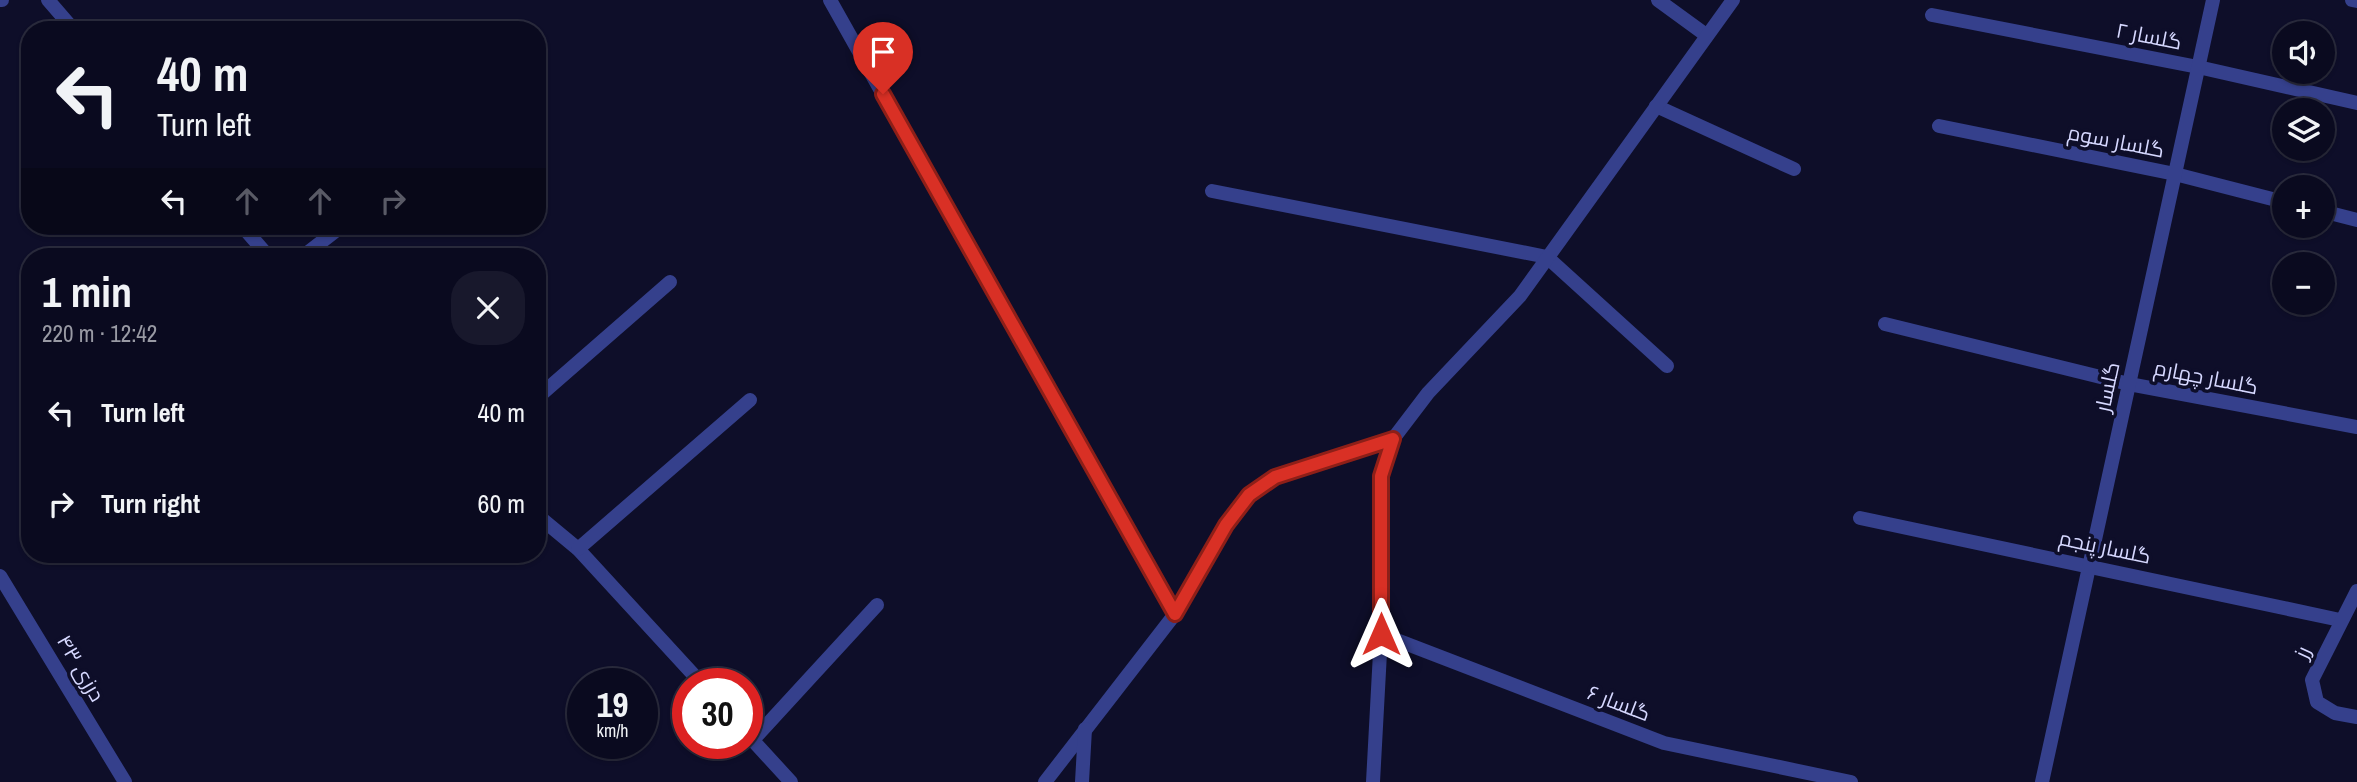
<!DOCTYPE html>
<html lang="en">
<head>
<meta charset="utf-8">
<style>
	:root { --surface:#0a0a1f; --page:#18182c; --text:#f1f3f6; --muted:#999aa4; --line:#2a2b3d }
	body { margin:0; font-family:"Archivo Narrow",Cairo,sans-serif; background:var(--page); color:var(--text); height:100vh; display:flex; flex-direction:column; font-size:26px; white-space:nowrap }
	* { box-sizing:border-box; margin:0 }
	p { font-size:23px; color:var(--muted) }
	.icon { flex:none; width:38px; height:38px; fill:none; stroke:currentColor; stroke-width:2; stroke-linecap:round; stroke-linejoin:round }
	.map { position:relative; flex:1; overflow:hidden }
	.side { position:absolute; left:21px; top:248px; width:525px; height:315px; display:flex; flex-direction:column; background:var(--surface); border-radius:28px; box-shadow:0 2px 5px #0004,0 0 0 2px var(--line) }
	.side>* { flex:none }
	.banner { position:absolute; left:21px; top:21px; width:525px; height:214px; border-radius:28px; box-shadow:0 2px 5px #0004,0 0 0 2px var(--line); background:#0a0a1f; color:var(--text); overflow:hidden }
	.tools { position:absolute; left:2272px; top:21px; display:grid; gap:14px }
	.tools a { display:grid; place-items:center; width:63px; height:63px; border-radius:50%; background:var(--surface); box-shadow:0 2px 5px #0004,0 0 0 2px var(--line); font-size:35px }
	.speed { position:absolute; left:567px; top:668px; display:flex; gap:14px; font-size:35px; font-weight:700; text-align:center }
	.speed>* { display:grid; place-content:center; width:91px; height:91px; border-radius:50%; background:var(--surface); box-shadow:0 2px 5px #0004,0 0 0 2px var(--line); line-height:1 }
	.speed small { font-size:18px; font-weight:400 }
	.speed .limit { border:10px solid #d22; background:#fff; color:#111 }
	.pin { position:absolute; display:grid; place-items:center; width:60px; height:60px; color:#fff; margin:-72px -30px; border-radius:50% 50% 50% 0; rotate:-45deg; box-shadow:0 0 7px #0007 }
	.pin .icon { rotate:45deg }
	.me { position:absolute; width:77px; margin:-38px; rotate:0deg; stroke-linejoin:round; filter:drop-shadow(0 0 5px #0008) }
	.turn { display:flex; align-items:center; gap:24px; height:147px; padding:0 21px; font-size:32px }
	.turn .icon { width:91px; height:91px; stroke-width:2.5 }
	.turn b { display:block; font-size:49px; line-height:60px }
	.lanes { display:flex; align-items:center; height:66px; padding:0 21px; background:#0003; justify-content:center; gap:35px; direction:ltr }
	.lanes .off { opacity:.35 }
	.round { display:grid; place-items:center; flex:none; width:74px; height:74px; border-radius:28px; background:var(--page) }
	.headline { display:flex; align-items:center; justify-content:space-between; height:119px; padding:0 21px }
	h1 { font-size:42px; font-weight:800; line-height:52px }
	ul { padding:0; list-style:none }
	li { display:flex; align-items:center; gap:21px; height:91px; padding:0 21px }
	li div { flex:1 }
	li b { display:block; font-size:26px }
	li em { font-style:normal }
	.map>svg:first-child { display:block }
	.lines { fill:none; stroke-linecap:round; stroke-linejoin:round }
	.minor { stroke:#35408c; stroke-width:14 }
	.route-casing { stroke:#8d1f18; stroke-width:18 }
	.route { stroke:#d93025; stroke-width:12 }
	.labels { text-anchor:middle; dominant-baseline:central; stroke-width:7; stroke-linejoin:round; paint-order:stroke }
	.street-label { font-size:21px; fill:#d6d8ff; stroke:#0e0e29 }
</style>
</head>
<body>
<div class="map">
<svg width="2357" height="782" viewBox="0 0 2357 782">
	<rect width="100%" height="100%" fill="#0e0e29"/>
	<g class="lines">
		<g class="minor">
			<polyline points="0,0 2,0"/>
			<polyline points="48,0 74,30"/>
			<polyline points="830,0 1175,614"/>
			<polyline points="1658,0 1706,35"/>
			<polyline points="2352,0 2357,1"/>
			<polyline points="1932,15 2198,67 2357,103"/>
			<polyline points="1656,106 1794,169"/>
			<polyline points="1939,126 2175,174 2284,202"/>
			<polyline points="1212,191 1547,257 1667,366"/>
			<polyline points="2322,211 2357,220"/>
			<polyline points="242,226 269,257"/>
			<polyline points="302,257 342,226"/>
			<polyline points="1885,324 2129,384 2357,427"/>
			<polyline points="537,398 670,282"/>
			<polyline points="537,515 578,549 702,684"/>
			<polyline points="1860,518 2340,620"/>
			<polyline points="578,549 750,400"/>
			<polyline points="0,576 125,782"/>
			<polyline points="2357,591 2312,680 2317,702 2335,713 2357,717"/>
			<polyline points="1381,634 1664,743 1851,782"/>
			<polyline points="747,734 791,782"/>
			<polyline points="753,740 877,605"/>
			<polyline points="1045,782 1175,614 1226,525 1249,495 1275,477 1393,439 1428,393 1520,296 1733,0"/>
			<polyline points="1082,782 1085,729"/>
			<polyline points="1373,782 1381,634 1381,476 1393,439"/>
			<polyline points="2042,782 2213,0"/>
		</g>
	</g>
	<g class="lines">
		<g class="route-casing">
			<polyline id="route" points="883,94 1175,614 1226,525 1249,495 1275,477 1393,439 1381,476 1381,634"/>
		</g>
		<use href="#route" class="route"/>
	</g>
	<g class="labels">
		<g class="street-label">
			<text transform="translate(2149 36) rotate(11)">گلسار ۲</text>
			<text transform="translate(2116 141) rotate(11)">گلسار سوم</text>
			<text transform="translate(2206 377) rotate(11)">گلسار چهارم</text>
			<text transform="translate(2107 387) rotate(-78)">گلسار</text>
			<text transform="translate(2105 547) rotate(12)">گلسار پنجم</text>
			<text transform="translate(2302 652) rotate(-65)">رز</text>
			<text transform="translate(81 668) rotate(60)">درزی ۴۳</text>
			<text transform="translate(1619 703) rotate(21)">گلسار ۶</text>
		</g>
	</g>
</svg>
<div class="tools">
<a><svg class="icon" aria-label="sound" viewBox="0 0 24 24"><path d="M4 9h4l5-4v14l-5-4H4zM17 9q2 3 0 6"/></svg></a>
<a><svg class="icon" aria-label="layers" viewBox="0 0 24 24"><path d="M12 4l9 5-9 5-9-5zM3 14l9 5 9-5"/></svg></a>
<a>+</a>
<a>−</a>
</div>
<div class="speed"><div>19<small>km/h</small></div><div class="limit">30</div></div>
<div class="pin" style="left:883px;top:94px;background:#d93025"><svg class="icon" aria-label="arrive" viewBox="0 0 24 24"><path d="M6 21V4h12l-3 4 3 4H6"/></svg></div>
<svg class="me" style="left:1381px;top:634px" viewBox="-20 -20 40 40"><path d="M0-17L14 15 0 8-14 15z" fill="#d93025" stroke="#fff" stroke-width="4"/></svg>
<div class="banner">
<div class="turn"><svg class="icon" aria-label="left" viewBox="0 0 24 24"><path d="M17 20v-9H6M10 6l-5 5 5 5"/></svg><div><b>40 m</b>Turn left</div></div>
<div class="lanes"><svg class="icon" aria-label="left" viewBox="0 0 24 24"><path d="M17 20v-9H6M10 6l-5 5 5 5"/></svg><svg class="icon off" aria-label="ahead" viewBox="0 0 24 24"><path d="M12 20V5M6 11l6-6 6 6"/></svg><svg class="icon off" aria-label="ahead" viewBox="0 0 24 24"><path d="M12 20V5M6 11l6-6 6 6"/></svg><svg class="icon off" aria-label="right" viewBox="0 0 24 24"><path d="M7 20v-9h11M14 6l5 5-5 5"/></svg></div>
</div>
<section class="side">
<div class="headline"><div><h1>1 min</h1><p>220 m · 12:42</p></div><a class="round"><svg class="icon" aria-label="close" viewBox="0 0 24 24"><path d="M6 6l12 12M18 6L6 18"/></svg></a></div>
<ul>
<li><svg class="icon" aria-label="left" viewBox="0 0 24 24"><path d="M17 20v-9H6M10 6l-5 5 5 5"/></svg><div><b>Turn left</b></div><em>40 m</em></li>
<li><svg class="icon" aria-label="right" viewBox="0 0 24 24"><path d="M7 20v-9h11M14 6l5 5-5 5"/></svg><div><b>Turn right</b></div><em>60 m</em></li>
</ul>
</section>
</div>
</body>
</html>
